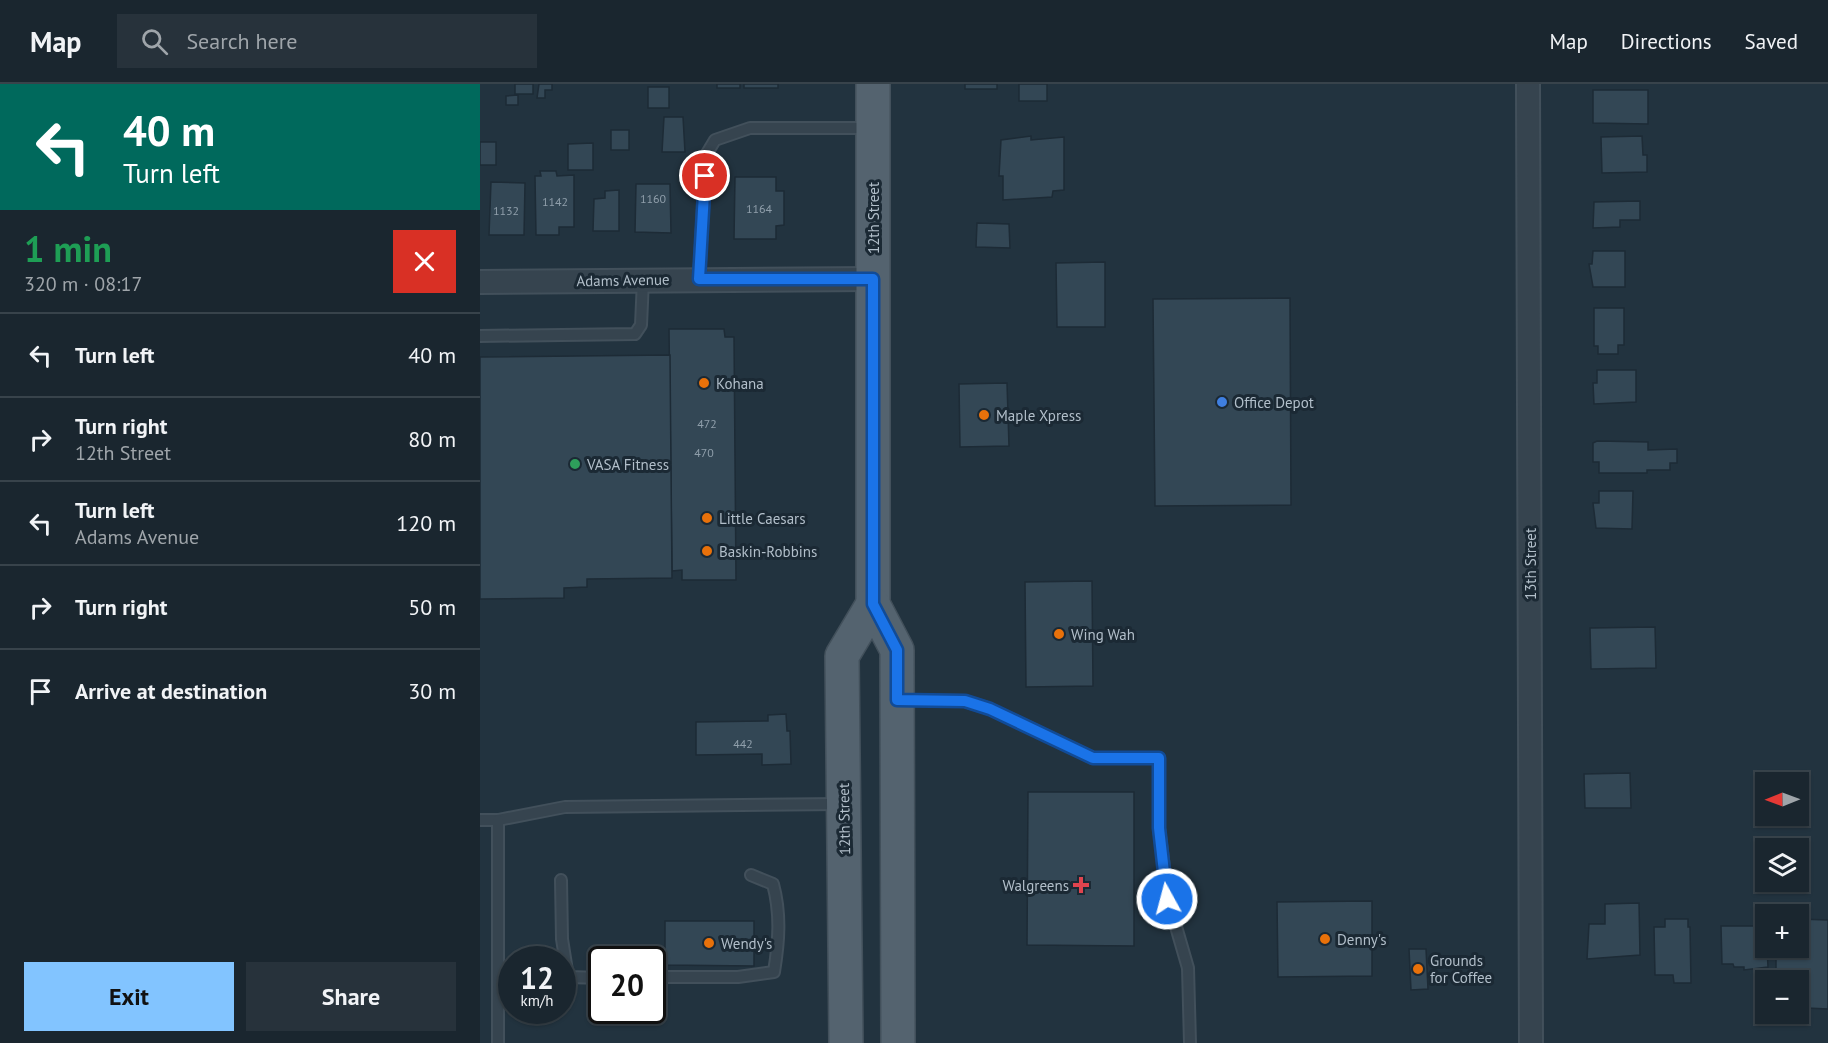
<!DOCTYPE html>
<html lang="en">
<head>
<meta charset="utf-8">
<style>
	:root { --surface:#1a262f; --page:#27323b; --text:#f1f3f6; --muted:#9fa5aa; --line:#38434b; --accent:#82c4ff }
	body { margin:0; font-family:"PT Sans",sans-serif; background:var(--page); color:var(--text); height:100vh; display:flex; flex-direction:column; font-size:22px; white-space:nowrap }
	* { box-sizing:border-box; margin:0 }
	p { font-size:20px; color:var(--muted) }
	.icon { flex:none; width:33px; height:33px; fill:none; stroke:currentColor; stroke-width:2; stroke-linecap:round; stroke-linejoin:round }
	.map { position:relative; flex:1; overflow:hidden }
	.side { display:flex; flex-direction:column; background:var(--surface); width:480px }
	.side>* { flex:none }
	.top-card { background:#00695c; color:#fff; overflow:hidden }
	.needle { width:39px; rotate:269deg }
	.buttons { position:absolute; left:1275px; top:688px; display:grid; gap:12px }
	.buttons a { display:grid; place-items:center; width:54px; height:54px; border-radius:0px; background:var(--surface); box-shadow:0 2px 4px #0004,0 0 0 2px var(--line); font-size:30px }
	.speed { position:absolute; left:18px; top:862px; display:flex; gap:12px; font-size:30px; font-weight:700; text-align:center }
	.speed>* { display:grid; place-content:center; width:78px; height:78px; border-radius:50%; background:var(--surface); box-shadow:0 2px 4px #0004,0 0 0 2px var(--line); line-height:1 }
	.speed small { font-size:15px; font-weight:400 }
	.speed .limit { border:3px solid #111; border-radius:9px; background:#fff; color:#111 }
	.pin { position:absolute; display:grid; place-items:center; width:51px; height:51px; color:#fff; margin:-26px; border:3px solid #fff; border-radius:50%; box-shadow:0 2px 6px #0007 }
	.me { position:absolute; width:66px; margin:-33px; rotate:353deg; stroke-linejoin:round; filter:drop-shadow(0 0 4px #0008) }
	.turn { display:flex; align-items:center; gap:21px; height:126px; padding:0 24px; font-size:27px }
	.turn .icon { width:78px; height:78px; stroke-width:2.5 }
	.turn b { display:block; font-size:42px; line-height:51px }
	.round { display:grid; place-items:center; flex:none; width:63px; height:63px; border-radius:0px; background:var(--page) }
	.overview { display:flex; align-items:center; justify-content:space-between; height:102px; padding:0 24px }
	h1 { font-size:36px; font-weight:600; line-height:45px; color:#1e9e55 }
	.action { display:flex; gap:12px; margin-top:auto; padding:12px 24px }
	.action a { flex:1; height:69px; border-radius:0px; background:var(--accent); color:#111; font-size:24px; font-weight:600; line-height:69px; text-align:center }
	.action a+a { background:var(--page); color:var(--text) }
	ul { padding:0; list-style:none }
	li { display:flex; align-items:center; gap:18px; height:84px; padding:0 24px; border-top:2px solid var(--line) }
	li div { flex:1 }
	li b { display:block; font-size:22px }
	li em { font-style:normal }
	header { display:flex; align-items:center; gap:36px; box-sizing:border-box; height:84px; padding:0 30px; background:var(--surface); border-bottom:2px solid var(--line) }
	header strong { font-size:28px }
	nav { display:flex; gap:33px; margin-inline-start:auto; font-size:21px }
	.search { width:420px; height:54px; background:var(--page); display:flex; align-items:center; gap:15px; box-sizing:border-box; padding:0 21px; border-radius:0px; color:var(--muted); font-size:22px }
	main { display:flex; flex:1; min-height:0 }
	.map>svg:first-child { display:block }
	.building { fill:#334755; stroke:#1d2b36; stroke-width:1.5 }
	.lines { fill:none; stroke-linecap:round; stroke-linejoin:round }
	.service-casing { stroke:#42505b; stroke-width:14 }
	.minor-casing { stroke:#42505b; stroke-width:26 }
	.primary-casing { stroke:#42505b; stroke-width:36 }
	.service { stroke:#36444f; stroke-width:10 }
	.minor { stroke:#36444f; stroke-width:22 }
	.primary { stroke:#54636f; stroke-width:33 }
	.route-casing { stroke:#114b97; stroke-width:15 }
	.route { stroke:#1a73e8; stroke-width:10 }
	.food-dot { fill:#e8710a; stroke:#1b2934; stroke-width:2 }
	.shop-dot { fill:#3f7fe0; stroke:#1b2934; stroke-width:2 }
	.leisure-dot { fill:#2e9e5b; stroke:#1b2934; stroke-width:2 }
	.health-dot { fill:#e0444e; stroke:#1b2934; stroke-width:2 }
	.labels { text-anchor:middle; dominant-baseline:central; stroke-width:6; stroke-linejoin:round; paint-order:stroke }
	.number-label { font-size:12px; fill:#909fab }
	.street-label { font-size:15px; fill:#b2bfca; stroke:#1b2934 }
	.poi-label { font-size:15px; fill:#b2bfca; stroke:#1b2934; text-anchor:start }
</style>
</head>
<body>
<header>
<strong>Map</strong>
<div class="search"><svg class="icon" aria-label="search" viewBox="0 0 24 24"><circle cx="10" cy="10" r="6"/><path d="M15 15l6 6"/></svg>Search here</div>
<nav><a>Map</a><a>Directions</a><a>Saved</a></nav>
</header>
<main>
<section class="side">
<div class="top-card">
<div class="turn"><svg class="icon" aria-label="left" viewBox="0 0 24 24"><path d="M17 20v-9H6M10 6l-5 5 5 5"/></svg><div><b>40 m</b>Turn left</div></div>
</div>
<div class="overview"><div><h1>1 min</h1><p>320 m · 08:17</p></div><a class="round" style="background:#d93025;color:#fff"><svg class="icon" aria-label="close" viewBox="0 0 24 24"><path d="M6 6l12 12M18 6L6 18"/></svg></a></div>
<ul>
<li><svg class="icon" aria-label="left" viewBox="0 0 24 24"><path d="M17 20v-9H6M10 6l-5 5 5 5"/></svg><div><b>Turn left</b></div><em>40 m</em></li>
<li><svg class="icon" aria-label="right" viewBox="0 0 24 24"><path d="M7 20v-9h11M14 6l5 5-5 5"/></svg><div><b>Turn right</b><p>12th Street</p></div><em>80 m</em></li>
<li><svg class="icon" aria-label="left" viewBox="0 0 24 24"><path d="M17 20v-9H6M10 6l-5 5 5 5"/></svg><div><b>Turn left</b><p>Adams Avenue</p></div><em>120 m</em></li>
<li><svg class="icon" aria-label="right" viewBox="0 0 24 24"><path d="M7 20v-9h11M14 6l5 5-5 5"/></svg><div><b>Turn right</b></div><em>50 m</em></li>
<li><svg class="icon" aria-label="arrive" viewBox="0 0 24 24"><path d="M6 21V4h12l-3 4 3 4H6"/></svg><div><b>Arrive at destination</b></div><em>30 m</em></li>
</ul>
<div class="action"><a>Exit</a><a>Share</a></div>
</section>
<div class="map">
<svg width="1348" height="959" viewBox="0 0 1348 959">
	<rect width="100%" height="100%" fill="#22333f"/>
	<g class="building">
		<rect x="35" y="0" width="18" height="10"/>
		<polygon points="59,0 72,0 72,6 65,6 65,14 57,14"/>
		<rect x="237" y="0" width="23" height="4"/>
		<rect x="264" y="0" width="34" height="4"/>
		<rect x="485" y="0" width="32" height="5"/>
		<rect x="539" y="0" width="28" height="17"/>
		<rect x="168" y="3" width="21" height="21"/>
		<polygon points="1113,6 1168,6 1168,40 1113,39"/>
		<polygon points="38,11 38,21 26,21 26,12"/>
		<polygon points="184,33 203,33 205,68 182,68"/>
		<rect x="131" y="46" width="18" height="20"/>
		<polygon points="551,52 551,56 584,53 584,106 573,107 572,113 523,116 523,92 519,92 521,56"/>
		<polygon points="1162,52 1163,71 1167,71 1167,88 1122,89 1121,53"/>
		<rect x="0" y="58" width="16" height="23"/>
		<polygon points="113,59 113,86 88,86 88,60"/>
		<polygon points="60,87 76,87 77,92 94,91 94,143 79,143 79,151 56,151 55,92 61,92"/>
		<polygon points="255,93 296,93 296,107 304,107 304,141 296,142 296,155 254,155"/>
		<polygon points="11,98 45,99 44,151 9,151"/>
		<polygon points="156,100 190,100 191,149 155,148"/>
		<polygon points="139,106 139,147 113,147 114,115 125,114 125,107"/>
		<polygon points="1160,117 1160,136 1140,136 1140,143 1113,144 1114,118"/>
		<polygon points="497,139 529,140 530,164 496,163"/>
		<polygon points="1113,167 1145,167 1145,203 1113,203 1109,180 1112,180"/>
		<polygon points="625,178 625,243 577,243 576,179"/>
		<polygon points="810,214 811,421 675,422 673,215"/>
		<polygon points="1114,224 1144,224 1144,261 1138,261 1138,270 1118,270 1118,262 1114,262"/>
		<polygon points="189,245 244,245 245,253 254,253 256,496 202,496 202,486 192,487"/>
		<polygon points="190,271 192,494 107,495 107,503 84,504 84,514 0,515 0,273"/>
		<polygon points="1117,286 1156,286 1156,318 1114,320 1113,299 1117,299"/>
		<polygon points="527,299 529,362 480,363 479,300"/>
		<polygon points="1117,357 1168,358 1168,366 1197,365 1197,379 1190,379 1190,386 1167,386 1167,389 1119,389 1119,378 1113,378 1113,359"/>
		<polygon points="1119,407 1153,407 1152,445 1116,444 1113,419 1119,419"/>
		<polygon points="612,497 613,602 546,603 545,498"/>
		<polygon points="1175,543 1176,584 1111,585 1110,544"/>
		<polygon points="306,630 307,647 310,647 311,680 282,681 282,670 216,671 216,638 288,637 288,631"/>
		<polygon points="1150,689 1151,724 1105,724 1104,690"/>
		<polygon points="548,708 654,708 654,862 547,861"/>
		<polygon points="892,817 892,892 798,893 797,818"/>
		<polygon points="1159,819 1160,871 1107,875 1109,840 1125,840 1125,820"/>
		<polygon points="1185,835 1208,835 1208,843 1210,843 1211,899 1194,899 1193,891 1175,891 1174,843 1185,843"/>
		<polygon points="1318,835 1348,836 1348,925 1327,924 1327,891 1296,891 1296,864 1318,864"/>
		<polygon points="185,837 274,837 274,882 185,881"/>
		<polygon points="1241,842 1286,842 1288,883 1264,886 1264,883 1254,883 1253,880 1242,880"/>
		<polygon points="929,865 946,865 948,905 931,906"/>
	</g>
	<g class="lines">
		<g class="service-casing">
			<g id="service">
				<polyline points="219,195 226,71 235,56 270,44 390,44"/>
				<polyline points="0,252 155,250 161,241 163,196"/>
				<polyline points="422,616 485,617 510,625 613,674 679,674 679,744 688,815 708,884 710,959"/>
				<polyline points="0,736 18,736 85,723 361,720"/>
				<polyline points="81,796 82,855 88,893 122,894"/>
				<path d="M 172,893 L 258,893 L 294,888 C 299,857 301,830 293,800 L 271,791"/>
				<polyline points="18,959 18,736"/>
			</g>
		</g>
		<g class="minor-casing">
			<g id="minor">
				<polyline points="1048,0 1051,959"/>
				<polyline points="0,198 393,195"/>
			</g>
		</g>
		<g class="primary-casing">
			<g id="primary">
				<polyline points="393,0 393,520 417,566 418,959"/>
				<polyline points="366,959 362,572 393,520"/>
			</g>
		</g>
		<use href="#service" class="service"/>
		<use href="#minor" class="minor"/>
		<use href="#primary" class="primary"/>
	</g>
	<g class="lines">
		<g class="route-casing">
			<polyline id="route" points="225,92 219,195 393,195 393,520 417,566 417,616 485,617 510,625 613,674 679,674 679,744 687,815"/>
		</g>
		<use href="#route" class="route"/>
	</g>
	<g class="food-dot">
		<circle cx="224" cy="299" r="6"/>
		<circle cx="504" cy="331" r="6"/>
		<circle cx="227" cy="434" r="6"/>
		<circle cx="227" cy="467" r="6"/>
		<circle cx="579" cy="550" r="6"/>
		<circle cx="845" cy="855" r="6"/>
		<circle cx="229" cy="859" r="6"/>
		<circle cx="938" cy="885" r="6"/>
	</g>
	<circle class="shop-dot" cx="742" cy="318" r="6"/>
	<circle class="leisure-dot" cx="95" cy="380" r="6"/>
	<path class="health-dot" d="M598 792h6v6h6v6h-6v6h-6v-6h-6v-6h6z"/>
	<g class="labels">
		<g class="number-label">
			<text x="173" y="114">1160</text>
			<text x="75" y="117">1142</text>
			<text x="279" y="124">1164</text>
			<text x="26" y="126">1132</text>
			<text x="227" y="339">472</text>
			<text x="224" y="368">470</text>
			<text x="263" y="659">442</text>
		</g>
		<g class="street-label">
			<text transform="translate(393 134) rotate(-90)">12th Street</text>
			<text transform="translate(143 196) rotate(-1)">Adams Avenue</text>
			<text transform="translate(1050 480) rotate(-90)">13th Street</text>
			<text transform="translate(364 735) rotate(-91)">12th Street</text>
		</g>
		<g class="poi-label">
			<text x="236" y="299">Kohana</text>
			<text x="754" y="318">Office Depot</text>
			<text x="516" y="331">Maple Xpress</text>
			<text x="107" y="380">VASA Fitness</text>
			<text x="239" y="434">Little Caesars</text>
			<text x="239" y="467">Baskin-Robbins</text>
			<text x="591" y="550">Wing Wah</text>
			<text x="589" y="801" text-anchor="end">Walgreens</text>
			<text x="857" y="855">Denny's</text>
			<text x="241" y="859">Wendy's</text>
			<text x="950" y="876">Grounds<tspan x="950" dy="17">for Coffee</tspan></text>
		</g>
	</g>
</svg>
<div class="buttons">
<a><svg class="needle" viewBox="-14 -14 28 28"><path d="M0-13l5 13h-10z" fill="#e53935"/><path d="M0 13l5-13h-10z" fill="#9fa5aa"/></svg></a>
<a><svg class="icon" aria-label="layers" viewBox="0 0 24 24"><path d="M12 4l9 5-9 5-9-5zM3 14l9 5 9-5"/></svg></a>
<a>+</a>
<a>−</a>
</div>
<div class="speed"><div>12<small>km/h</small></div><div class="limit">20</div></div>
<div class="pin" style="left:225px;top:92px;background:#d93025"><svg class="icon" aria-label="arrive" viewBox="0 0 24 24"><path d="M6 21V4h12l-3 4 3 4H6"/></svg></div>
<svg class="me" style="left:687px;top:815px" viewBox="-20 -20 40 40"><circle r="17" fill="#1a73e8" stroke="#fff" stroke-width="3"/><path d="M0-11L8 9 0 5-8 9z" fill="#fff"/></svg>
</div>
</main>
</body>
</html>
